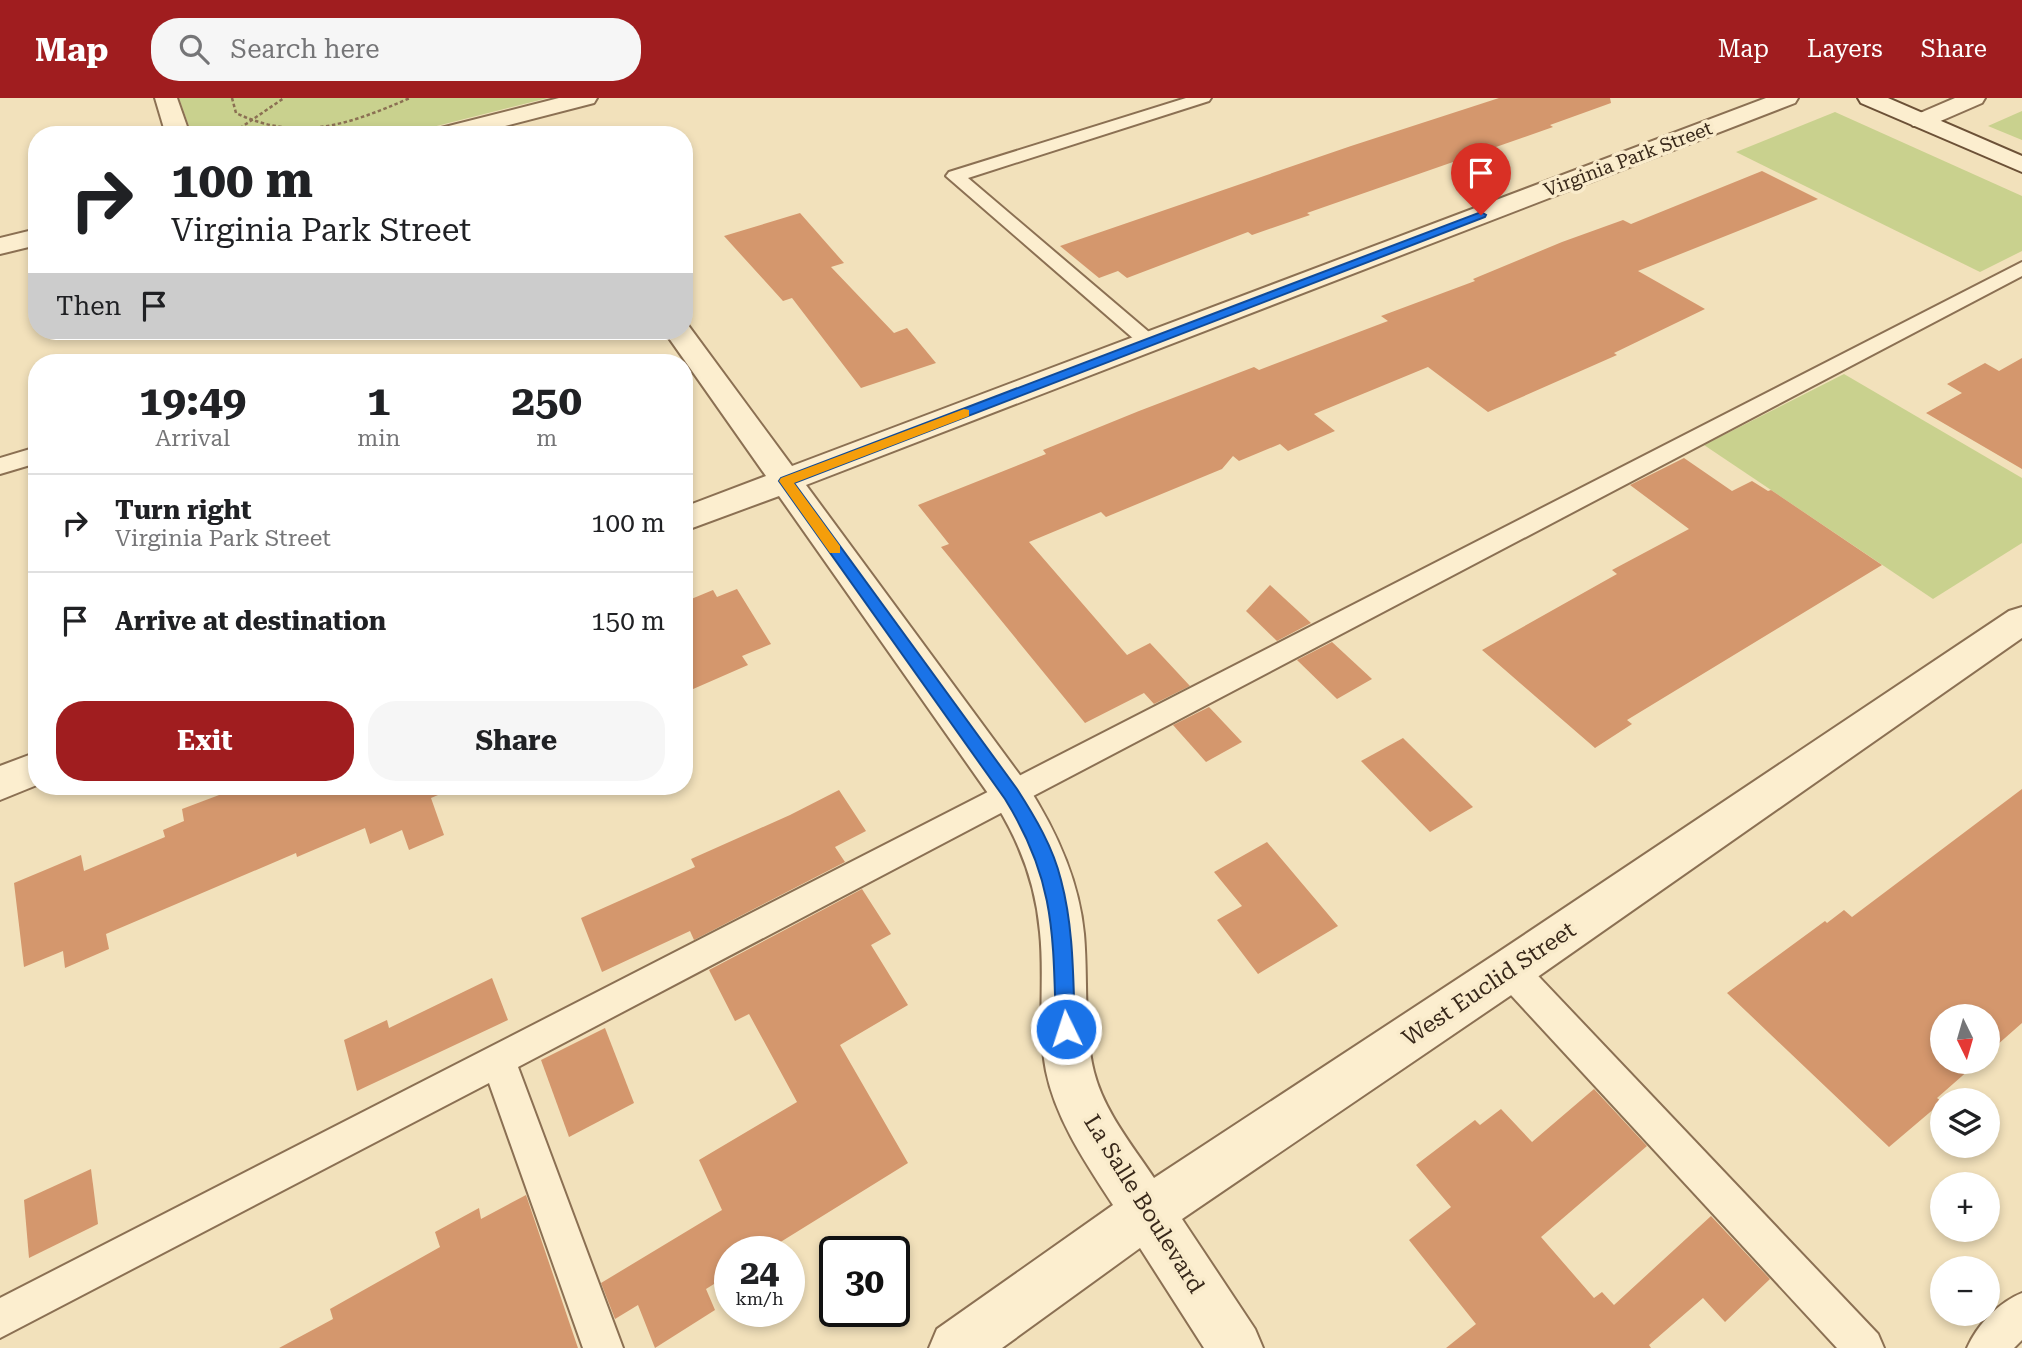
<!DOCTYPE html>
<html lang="en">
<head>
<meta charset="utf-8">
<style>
	:root { --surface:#fff; --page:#f6f6f6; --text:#202124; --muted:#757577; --line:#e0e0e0; --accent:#a01d1f }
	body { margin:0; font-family:"Roboto Serif",serif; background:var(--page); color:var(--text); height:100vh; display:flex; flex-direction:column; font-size:26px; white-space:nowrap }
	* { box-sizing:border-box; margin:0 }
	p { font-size:23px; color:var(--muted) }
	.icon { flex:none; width:38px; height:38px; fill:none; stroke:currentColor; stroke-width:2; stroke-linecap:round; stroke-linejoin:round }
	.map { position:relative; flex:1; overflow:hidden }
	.drawer { position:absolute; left:28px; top:256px; width:665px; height:441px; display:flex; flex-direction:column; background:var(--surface); border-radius:28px; box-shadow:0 4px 10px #0003 }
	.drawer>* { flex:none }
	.top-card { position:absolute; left:28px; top:28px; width:665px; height:214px; border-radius:28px; box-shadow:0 4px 10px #0003; background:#fff; color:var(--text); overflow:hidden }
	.needle { width:46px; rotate:175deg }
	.tools { position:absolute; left:1930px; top:906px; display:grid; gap:14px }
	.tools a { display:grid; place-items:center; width:70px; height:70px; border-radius:50%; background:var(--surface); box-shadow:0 4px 10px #0003; font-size:35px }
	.speed { position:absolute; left:714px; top:1138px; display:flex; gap:14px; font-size:35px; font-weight:700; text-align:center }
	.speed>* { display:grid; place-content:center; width:91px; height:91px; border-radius:50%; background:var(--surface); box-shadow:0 4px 10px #0003; line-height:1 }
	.speed small { font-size:18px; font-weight:400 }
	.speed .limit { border:4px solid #111; border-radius:10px; background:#fff; color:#111 }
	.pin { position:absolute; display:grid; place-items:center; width:60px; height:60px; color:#fff; margin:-72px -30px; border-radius:50% 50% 50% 0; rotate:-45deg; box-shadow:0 0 7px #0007 }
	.pin .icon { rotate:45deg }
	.me { position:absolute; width:77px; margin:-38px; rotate:356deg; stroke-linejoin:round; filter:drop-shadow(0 0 5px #0008) }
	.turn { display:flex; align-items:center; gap:24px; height:147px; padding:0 28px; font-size:32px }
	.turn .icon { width:91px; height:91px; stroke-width:2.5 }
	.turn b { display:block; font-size:49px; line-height:60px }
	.then { display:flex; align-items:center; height:66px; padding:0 28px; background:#0003; gap:14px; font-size:26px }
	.eta { display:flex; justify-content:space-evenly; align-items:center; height:119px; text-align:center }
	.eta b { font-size:42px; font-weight:700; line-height:49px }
	.button { display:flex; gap:14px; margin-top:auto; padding:14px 28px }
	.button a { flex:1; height:80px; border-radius:28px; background:var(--accent); color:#fff; font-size:28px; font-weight:700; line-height:80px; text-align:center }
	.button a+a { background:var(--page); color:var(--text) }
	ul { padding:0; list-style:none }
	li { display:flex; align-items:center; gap:21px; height:98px; padding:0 28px; border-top:2px solid var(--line) }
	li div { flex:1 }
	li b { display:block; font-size:26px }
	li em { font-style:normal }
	header { display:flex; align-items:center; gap:42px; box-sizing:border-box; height:98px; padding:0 35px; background:var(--accent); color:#fff }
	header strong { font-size:33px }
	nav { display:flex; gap:38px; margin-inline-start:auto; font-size:24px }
	.search { width:490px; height:63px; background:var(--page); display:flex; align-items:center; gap:18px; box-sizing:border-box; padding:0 24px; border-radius:28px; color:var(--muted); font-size:26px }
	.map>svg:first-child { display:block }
	.green { fill:#c9d18e }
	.building { fill:#d4976d }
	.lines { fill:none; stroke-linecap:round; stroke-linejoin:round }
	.lane-casing { stroke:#8b7053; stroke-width:4 }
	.street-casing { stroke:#8b7053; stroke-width:4 }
	.secondary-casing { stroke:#6c5137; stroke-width:4 }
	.path { stroke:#8b7053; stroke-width:2.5; stroke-dasharray:3.5 2.5; stroke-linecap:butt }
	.lane { fill:#fceecf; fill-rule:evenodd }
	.street { fill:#fceecf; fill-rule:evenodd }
	.secondary { fill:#fceecf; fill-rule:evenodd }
	.route { fill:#1a73e8; stroke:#114b97; stroke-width:2 }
	.slow { fill:#f59e0b }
	.labels { text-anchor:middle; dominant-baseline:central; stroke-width:7; stroke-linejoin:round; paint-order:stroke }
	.far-street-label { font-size:19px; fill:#38281a; stroke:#f9ebcb }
	.street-label { font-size:23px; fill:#38281a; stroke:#f9ebcb }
</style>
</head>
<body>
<header>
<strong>Map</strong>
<div class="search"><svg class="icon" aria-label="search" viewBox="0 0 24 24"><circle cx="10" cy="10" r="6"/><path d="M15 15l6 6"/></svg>Search here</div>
<nav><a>Map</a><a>Layers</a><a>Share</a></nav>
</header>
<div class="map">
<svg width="2022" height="1250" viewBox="0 0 2022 1250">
	<rect width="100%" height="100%" fill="#f2e1bb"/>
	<g class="green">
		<polygon points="179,0 548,0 401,37 192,37"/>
		<polygon points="2022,13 2022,42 1988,28"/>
		<polygon points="1835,14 2022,98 2022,153 1980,174 1736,54"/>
		<polygon points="1844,276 2022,380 2022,445 1933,501 1704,347"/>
	</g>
	<g class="building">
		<polygon points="1499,0 1610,0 1611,5 1550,27 1553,29 1307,115 1310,117 1252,137 1248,134 1127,180 1118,173 1099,180 1060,148 1351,48"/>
		<polygon points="1762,73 1818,101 1638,173 1705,211 1614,255 1617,257 1488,314 1428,269 1314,316 1335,333 1288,353 1280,346 1239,363 1233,358 1222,371 1106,419 1101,414 1029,444 1127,557 1150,545 1190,588 1154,606 1144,595 1085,625 941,449 949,446 918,407 1046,356 1043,352 1139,313 1254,269 1259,272 1388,223 1381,218 1475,183 1473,181 1562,144 1623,122 1631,126"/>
		<polygon points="800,115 844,165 831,169 894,235 907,230 936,265 861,290 792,200 783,203 724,138"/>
		<polygon points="2022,260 2022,371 1926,315 1962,295 1947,286 1985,265 1999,273"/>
		<polygon points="1684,360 1732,393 1752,383 1768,393 1771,392 1882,467 1627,622 1632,626 1595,650 1482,552 1617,476 1612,472 1689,431 1630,387"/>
		<polygon points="1270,487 1311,525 1277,543 1246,513"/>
		<polygon points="737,491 771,546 742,558 748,567 684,595 684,504 713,492 717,499"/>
		<polygon points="1332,544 1372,581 1337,601 1297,562"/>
		<polygon points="1209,609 1242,644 1206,664 1173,627"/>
		<polygon points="1403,640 1473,709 1430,734 1361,663"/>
		<polygon points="243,688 459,688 431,700 444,737 409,752 402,732 370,746 365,730 297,759 296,755 106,836 109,851 65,870 63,853 24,869 14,785 81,757 84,773 165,739 163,732 184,723 182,711"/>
		<polygon points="2022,691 2022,925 1988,955 1988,919 1942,919 1942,964 1978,964 1937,1000 1942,1004 1889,1049 1727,895 1825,823 1827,825 1844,812 1852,819"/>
		<polygon points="839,692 866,733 835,749 845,764 694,842 690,833 602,874 581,820 695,769 691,761 790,717"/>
		<polygon points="1267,744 1338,828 1258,876 1217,822 1242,808 1214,774"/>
		<polygon points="862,791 891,836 871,847 908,907 840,947 908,1065 766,1153 730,1153 730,1176 706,1191 715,1212 655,1250 638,1207 615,1221 601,1185 722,1112 699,1062 797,1004 749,916 735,923 709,872"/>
		<polygon points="492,880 508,922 357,993 344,942 387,922 389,930"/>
		<polygon points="605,930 634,1005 569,1039 541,962"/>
		<polygon points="1594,991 1647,1048 1541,1139 1594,1200 1602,1194 1614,1207 1711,1118 1770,1181 1725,1224 1703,1200 1649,1247 1651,1250 1446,1250 1476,1226 1409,1142 1451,1109 1416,1067 1475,1022 1480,1027 1501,1011 1532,1044"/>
		<polygon points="91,1071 98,1126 29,1160 24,1102"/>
		<polygon points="526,1097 578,1250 279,1250 333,1221 330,1211 440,1149 435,1134 479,1110 481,1121"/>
	</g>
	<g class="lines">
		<g class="lane-casing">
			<g id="lane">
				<polygon points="1186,0 1211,0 1209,3 968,80 1156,240 1159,244 1156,248 1142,248 946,78 949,74"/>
				<polygon points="2022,164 2022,178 518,969 623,1250 583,1250 489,985 0,1240 0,1200"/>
				<polygon points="37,349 37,365 0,376 0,360"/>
				<polygon points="1510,857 1522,861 1878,1236 1884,1250 1837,1250 1498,883 1494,872 1498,861"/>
				<path d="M 2022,1195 L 2022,1242 L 2014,1250 L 1967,1250 C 1977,1227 1999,1204 2022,1195 Z"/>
			</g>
		</g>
		<g class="street-casing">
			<g id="street">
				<polygon points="155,0 177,0 190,37 166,37"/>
				<polygon points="559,0 597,0 594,5 470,37 429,37 433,32"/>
				<path d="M 1766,0 L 1798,0 L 1795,5 L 806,387 L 1025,684 C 1055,730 1079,781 1084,836 C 1088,881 1083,930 1094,974 C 1104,1013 1132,1047 1154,1080 L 1494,857 L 2009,513 L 2022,509 L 2022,540 L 1526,887 L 1182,1121 L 1255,1231 L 1263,1250 L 1204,1250 L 1140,1150 L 1002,1250 L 929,1250 L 937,1231 L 1113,1107 C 1087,1067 1056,1022 1046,973 C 1037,928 1045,880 1040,834 C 1036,788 1021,747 997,708 L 779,398 L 684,433 L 684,409 L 766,378 L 664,233 L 684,233 L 684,226 L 688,227 L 792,368 Z"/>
				<polygon points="1955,0 1985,0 1982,5 1929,28 1913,28 1909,23 1913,18"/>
				<polygon points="37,131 37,147 0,156 0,140"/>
				<polygon points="37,654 37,687 0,702 0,668"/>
			</g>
		</g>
		<g class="secondary-casing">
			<polygon id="secondary" points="1858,0 1888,0 2022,58 2022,74 1861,5"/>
		</g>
		<g class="path">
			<path d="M 232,0 L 236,15 C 299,45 350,26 410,0"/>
			<polyline points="230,37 284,0"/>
		</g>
		<use href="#lane" class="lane"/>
		<use href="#street" class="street"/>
		<use href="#secondary" class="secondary"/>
	</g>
	<path class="route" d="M 1481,114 L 1486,117 L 1485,119 L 794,385 L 1017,691 C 1035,719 1053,749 1061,782 C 1074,831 1073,881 1075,931 L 1073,938 L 1066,940 L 1059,938 L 1056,931 C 1053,838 1056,783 1005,701 L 779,383 L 781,380 Z"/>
	<polygon class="slow" points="964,311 969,312 969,318 794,385 840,448 840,455 830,455 779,383 781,380"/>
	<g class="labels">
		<g class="far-street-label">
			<text transform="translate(1628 61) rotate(-21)">Virginia Park Street</text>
		</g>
		<g class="street-label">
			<text transform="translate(1489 886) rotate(-34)">West Euclid Street</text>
			<text transform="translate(1144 1106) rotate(58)">La Salle Boulevard</text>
		</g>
	</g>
</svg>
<div class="tools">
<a><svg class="needle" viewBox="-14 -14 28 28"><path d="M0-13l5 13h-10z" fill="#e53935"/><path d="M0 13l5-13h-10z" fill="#757577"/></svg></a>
<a><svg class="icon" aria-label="layers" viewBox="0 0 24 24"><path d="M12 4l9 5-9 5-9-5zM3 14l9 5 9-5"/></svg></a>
<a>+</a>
<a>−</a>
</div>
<div class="speed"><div>24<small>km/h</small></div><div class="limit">30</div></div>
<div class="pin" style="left:1481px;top:117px;background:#d93025"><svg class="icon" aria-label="arrive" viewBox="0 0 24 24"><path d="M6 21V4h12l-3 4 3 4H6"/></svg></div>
<svg class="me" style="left:1066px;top:931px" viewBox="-20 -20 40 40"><circle r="17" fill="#1a73e8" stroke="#fff" stroke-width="3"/><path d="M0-11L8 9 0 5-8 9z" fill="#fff"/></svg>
<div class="top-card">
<div class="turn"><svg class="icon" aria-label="right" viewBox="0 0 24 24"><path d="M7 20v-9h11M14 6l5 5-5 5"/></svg><div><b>100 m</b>Virginia Park Street</div></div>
<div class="then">Then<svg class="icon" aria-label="arrive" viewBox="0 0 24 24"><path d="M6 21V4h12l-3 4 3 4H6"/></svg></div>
</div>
<section class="drawer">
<div class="eta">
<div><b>19:49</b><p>Arrival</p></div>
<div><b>1</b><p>min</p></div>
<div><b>250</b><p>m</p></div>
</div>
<ul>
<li><svg class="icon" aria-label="right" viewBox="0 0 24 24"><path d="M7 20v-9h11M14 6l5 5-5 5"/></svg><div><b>Turn right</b><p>Virginia Park Street</p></div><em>100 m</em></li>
<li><svg class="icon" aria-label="arrive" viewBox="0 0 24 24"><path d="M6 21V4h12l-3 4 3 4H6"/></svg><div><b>Arrive at destination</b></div><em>150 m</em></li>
</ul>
<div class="button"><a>Exit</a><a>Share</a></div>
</section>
</div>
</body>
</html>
